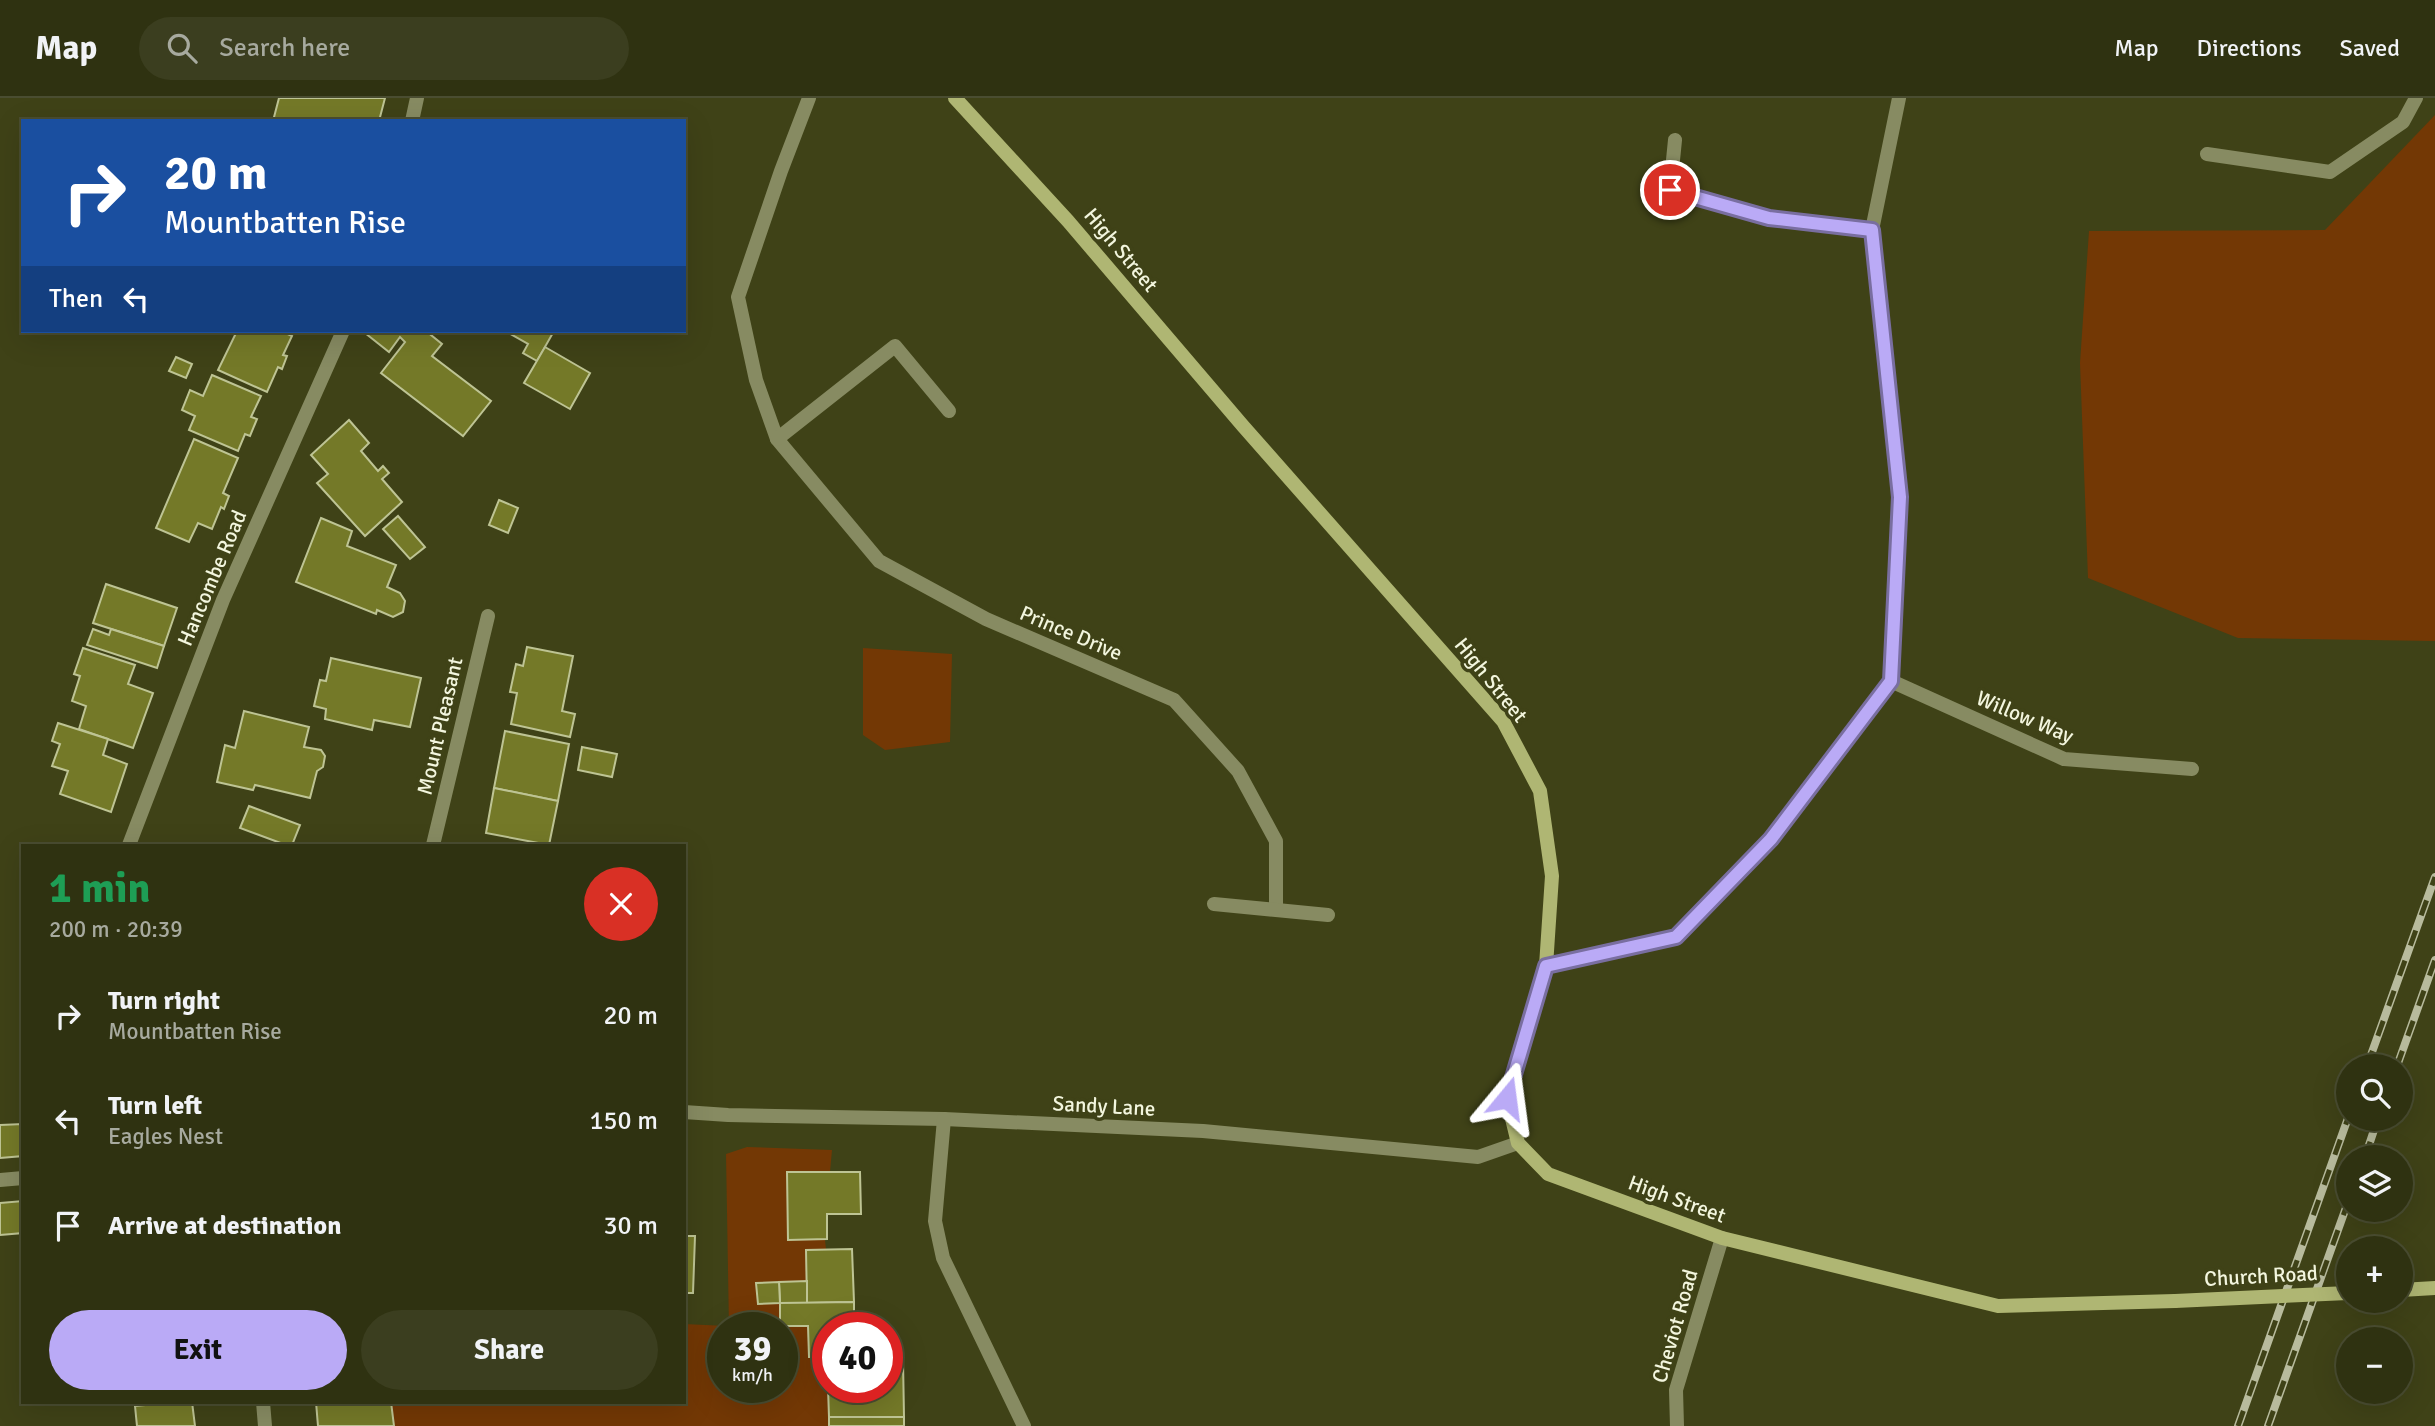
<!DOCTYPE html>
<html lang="en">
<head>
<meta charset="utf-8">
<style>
	:root { --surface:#2f3211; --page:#3b3e1f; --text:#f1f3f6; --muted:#a7aa9f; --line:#4a4d31; --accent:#baaaf6 }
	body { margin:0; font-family:Signika,sans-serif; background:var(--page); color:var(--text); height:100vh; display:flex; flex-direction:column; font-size:26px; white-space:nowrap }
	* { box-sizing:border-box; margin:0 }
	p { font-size:23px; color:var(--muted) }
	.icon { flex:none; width:38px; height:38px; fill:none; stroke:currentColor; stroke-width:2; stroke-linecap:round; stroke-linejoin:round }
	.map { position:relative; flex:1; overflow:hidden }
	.drawer { position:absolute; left:21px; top:746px; width:665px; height:560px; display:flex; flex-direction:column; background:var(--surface); border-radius:0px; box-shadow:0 7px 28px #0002,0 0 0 2px var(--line) }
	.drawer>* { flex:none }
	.banner { position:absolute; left:21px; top:21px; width:665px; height:214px; border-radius:0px; box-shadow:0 7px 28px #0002,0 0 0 2px var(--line); background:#1a4fa0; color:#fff; overflow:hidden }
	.buttons { position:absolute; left:2336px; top:956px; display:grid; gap:14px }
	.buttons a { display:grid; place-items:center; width:77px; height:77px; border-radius:50%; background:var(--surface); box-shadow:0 7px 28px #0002,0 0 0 2px var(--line); font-size:35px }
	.speed { position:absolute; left:707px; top:1214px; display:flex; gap:14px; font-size:35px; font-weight:700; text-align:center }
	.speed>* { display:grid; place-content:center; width:91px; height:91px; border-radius:50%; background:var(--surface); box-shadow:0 7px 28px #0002,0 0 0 2px var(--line); line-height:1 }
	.speed small { font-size:18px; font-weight:400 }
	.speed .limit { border:10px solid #d22; background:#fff; color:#111 }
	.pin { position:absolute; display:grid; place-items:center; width:60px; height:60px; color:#fff; margin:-30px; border:4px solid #fff; border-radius:50%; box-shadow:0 2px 7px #0007 }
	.me { position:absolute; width:77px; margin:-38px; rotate:16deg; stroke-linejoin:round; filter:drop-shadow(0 0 5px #0008) }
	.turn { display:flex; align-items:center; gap:24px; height:147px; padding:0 28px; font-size:32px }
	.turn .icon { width:91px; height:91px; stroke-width:2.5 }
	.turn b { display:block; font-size:49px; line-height:60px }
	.then { display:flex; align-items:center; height:66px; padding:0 28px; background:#0003; gap:14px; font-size:26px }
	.round { display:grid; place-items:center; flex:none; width:74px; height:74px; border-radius:37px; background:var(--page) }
	.summary { display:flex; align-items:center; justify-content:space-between; height:119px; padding:0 28px }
	h1 { font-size:42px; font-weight:700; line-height:52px; color:#1e9e55 }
	.cta { display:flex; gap:14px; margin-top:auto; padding:14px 28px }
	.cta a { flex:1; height:80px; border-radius:42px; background:var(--accent); color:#111; font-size:28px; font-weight:700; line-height:80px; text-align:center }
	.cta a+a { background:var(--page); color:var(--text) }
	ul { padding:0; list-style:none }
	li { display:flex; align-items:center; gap:21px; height:105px; padding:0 28px }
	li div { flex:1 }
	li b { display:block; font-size:26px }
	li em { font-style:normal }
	header { display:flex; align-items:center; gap:42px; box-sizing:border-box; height:98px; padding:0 35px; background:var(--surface); border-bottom:2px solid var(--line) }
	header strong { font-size:33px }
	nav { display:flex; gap:38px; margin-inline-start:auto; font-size:24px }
	.search { width:490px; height:63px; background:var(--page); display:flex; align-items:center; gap:18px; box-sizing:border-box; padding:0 24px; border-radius:38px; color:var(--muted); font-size:26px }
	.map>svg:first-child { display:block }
	.green { fill:#733805 }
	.building { fill:#747928; stroke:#bec494; stroke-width:2 }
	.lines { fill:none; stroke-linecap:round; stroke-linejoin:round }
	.lane { stroke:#878b62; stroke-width:14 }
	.street { stroke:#878b62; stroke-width:14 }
	.secondary { stroke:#afb673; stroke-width:14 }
	.rail-casing { stroke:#b8bb9d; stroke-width:8 }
	.rail { stroke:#3f4217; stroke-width:5; stroke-dasharray:16; stroke-linecap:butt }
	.secondary-bridge { stroke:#afb673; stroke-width:14 }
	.route-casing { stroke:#796ea0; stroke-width:18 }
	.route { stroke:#baaaf6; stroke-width:12 }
	.labels { text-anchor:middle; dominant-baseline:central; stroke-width:7; stroke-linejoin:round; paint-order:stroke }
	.street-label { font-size:21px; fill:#f3f6de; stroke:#3f4217 }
</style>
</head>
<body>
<header>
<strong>Map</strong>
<div class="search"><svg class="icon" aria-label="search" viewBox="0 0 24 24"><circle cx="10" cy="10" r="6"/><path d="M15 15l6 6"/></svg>Search here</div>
<nav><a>Map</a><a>Directions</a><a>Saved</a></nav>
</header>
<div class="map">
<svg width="2435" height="1328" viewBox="0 0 2435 1328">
	<rect width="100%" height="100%" fill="#3f4217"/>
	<g class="green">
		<polygon points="2435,17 2435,543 2238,540 2088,480 2080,265 2089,133 2325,132"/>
		<polygon points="863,550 952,556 950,644 885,652 863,637"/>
		<polygon points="747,1049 832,1052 830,1074 787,1074 788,1142 825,1142 826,1151 806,1153 807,1183 756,1185 758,1205 780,1205 781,1228 808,1228 809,1259 828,1259 829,1328 394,1328 391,1304 684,1304 684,1226 727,1228 728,1230 723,1230 723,1290 782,1290 782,1230 729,1230 726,1056"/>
	</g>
	<g class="building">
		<polygon points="279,0 385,0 379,23 273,23"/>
		<polygon points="237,233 281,233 292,238 283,257 287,258 282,271 278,269 267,294 218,272"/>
		<polygon points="366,233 426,233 442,246 432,258 491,303 463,338 381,275 405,244 400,239 389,254 365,235"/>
		<polygon points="505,233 554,233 537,263 523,255 528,246"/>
		<polygon points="545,249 590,275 570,311 524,285"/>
		<polygon points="176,259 192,266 186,280 169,273"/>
		<polygon points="212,277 261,298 251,319 257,321 250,338 245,336 238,353 189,332 195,318 182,312 190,292 203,298"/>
		<polygon points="349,322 369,345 361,353 378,373 383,368 389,375 382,381 402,404 365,438 317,385 328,376 311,357"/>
		<polygon points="194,341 238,360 223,395 229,398 224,411 221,409 212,431 198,425 189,444 156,430"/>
		<polygon points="499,402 518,410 508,435 489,427"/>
		<polygon points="398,418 425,449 410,461 383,431"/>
		<polygon points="321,420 352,433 347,448 396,467 387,489 400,495 405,503 403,514 393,519 377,512 376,516 296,484"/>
		<polygon points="106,486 177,510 164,548 93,525"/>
		<polygon points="93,531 109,537 111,531 164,548 157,570 87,547"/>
		<polygon points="527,549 573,558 562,613 575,616 570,639 511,626 517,595 510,594 516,566 523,568"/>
		<polygon points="83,550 135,567 128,586 153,595 133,650 79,631 86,608 72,603 80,578 74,576"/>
		<polygon points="331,560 421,580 410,629 374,622 372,632 325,621 326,611 314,608 320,582 326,583"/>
		<polygon points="244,613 309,629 304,649 321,652 325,658 323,669 317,673 310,700 255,687 253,692 217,684 225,647 235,650"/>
		<polygon points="58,625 108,641 103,657 127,666 111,714 60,696 68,673 52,668 60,646 52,643"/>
		<polygon points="505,633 569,646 558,703 494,690"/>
		<polygon points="582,649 617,656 612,679 578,672"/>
		<polygon points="494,690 558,703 549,747 486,735"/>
		<polygon points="249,708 300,727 292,747 286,747 240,730"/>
		<polygon points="23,1026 23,1058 0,1060 0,1027"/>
		<polygon points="787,1074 860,1074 861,1116 827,1116 827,1141 788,1142"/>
		<polygon points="23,1103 23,1135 0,1137 0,1105"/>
		<polygon points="684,1138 695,1138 693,1195 684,1195"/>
		<polygon points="852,1151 854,1204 807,1205 806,1152"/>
		<polygon points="807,1183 807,1205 780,1205 779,1184"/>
		<polygon points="779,1184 780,1205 758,1206 756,1185"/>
		<polygon points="854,1204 854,1219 871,1219 871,1230 828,1230 828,1259 809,1259 808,1228 780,1228 780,1205"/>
		<polygon points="887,1262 903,1262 904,1319 829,1319 828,1290 887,1290"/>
		<polygon points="134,1304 177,1304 135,1308"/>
		<polygon points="177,1304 192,1304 195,1328 137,1328 135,1308"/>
		<polygon points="316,1304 391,1304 394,1328 318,1328"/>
		<rect x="829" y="1319" width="75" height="9"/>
	</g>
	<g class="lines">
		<polyline class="lane" points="0,1082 23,1080"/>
		<g class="street">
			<polyline points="809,0 781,73 738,199 756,282 777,341 879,463 986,521 1174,602 1238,673 1276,743 1276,810"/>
			<polyline points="412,23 417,0"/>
			<polyline points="1675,42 1670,92 1769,120 1872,132"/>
			<polyline points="2207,56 2330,74 2403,24 2416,0"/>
			<polyline points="777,341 895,248 949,313"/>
			<polyline points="1891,583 2064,661 2192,671"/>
			<polyline points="129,747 223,502 343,233"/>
			<polyline points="433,747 488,518"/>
			<polyline points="1214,806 1328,817"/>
			<polyline points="1546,868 1676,839 1771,741 1891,583 1901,399 1872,132 1899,0"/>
			<polyline points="684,1014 728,1017 944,1021 1203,1033 1478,1059 1518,1045"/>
			<polyline points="944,1021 935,1123 943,1160 1024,1328"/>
			<polyline points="263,1304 265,1328"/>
			<polyline points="1677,1328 1676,1292 1722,1140"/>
		</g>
		<g class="secondary">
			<polyline points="955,0 1068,123 1243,328 1503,623 1540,693 1552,778 1546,868 1507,1000 1518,1045 1548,1076 1722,1140 1998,1208 2175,1203"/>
			<polyline points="2401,1192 2435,1190"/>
		</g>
		<g class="rail-casing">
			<g id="rail">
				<polyline points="2367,968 2435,779"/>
				<polyline points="2397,968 2435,862"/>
				<polyline points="2365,1059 2378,1020"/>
				<polyline points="2238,1328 2348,1020"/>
				<polyline points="2268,1328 2348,1104"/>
			</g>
		</g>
		<use href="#rail" class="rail"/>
		<polyline class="secondary-bridge" points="2175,1203 2348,1195"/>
	</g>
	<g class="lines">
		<g class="route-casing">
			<polyline id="route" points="1507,1000 1546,868 1676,839 1771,741 1891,583 1900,399 1872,132 1769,120 1670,92"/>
		</g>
		<use href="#route" class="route"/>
	</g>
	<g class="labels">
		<g class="street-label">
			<text transform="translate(1121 152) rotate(50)">High Street</text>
			<text transform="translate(212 480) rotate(-67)">Hancombe Road</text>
			<text transform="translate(1071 535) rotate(23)">Prince Drive</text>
			<text transform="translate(1491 582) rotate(51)">High Street</text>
			<text transform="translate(2025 619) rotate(23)">Willow Way</text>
			<text transform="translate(440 628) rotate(-77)">Mount Pleasant</text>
			<text transform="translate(1104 1008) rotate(3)">Sandy Lane</text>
			<text transform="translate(1677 1101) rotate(20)">High Street</text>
			<text transform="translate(2261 1178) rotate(-3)">Church Road</text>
			<text transform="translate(1675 1228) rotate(-74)">Cheviot Road</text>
		</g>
	</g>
</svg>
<div class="buttons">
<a><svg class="icon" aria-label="search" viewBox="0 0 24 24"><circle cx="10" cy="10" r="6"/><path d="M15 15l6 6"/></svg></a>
<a><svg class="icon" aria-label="layers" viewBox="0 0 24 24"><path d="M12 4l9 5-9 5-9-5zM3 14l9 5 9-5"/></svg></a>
<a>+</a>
<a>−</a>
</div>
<div class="speed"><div>39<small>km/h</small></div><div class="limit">40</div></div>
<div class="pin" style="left:1670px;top:92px;background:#d93025"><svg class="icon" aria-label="arrive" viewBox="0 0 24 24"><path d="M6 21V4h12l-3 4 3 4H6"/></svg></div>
<svg class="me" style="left:1507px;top:1000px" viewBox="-20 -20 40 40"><path d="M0-17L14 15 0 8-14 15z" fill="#baaaf6" stroke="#fff" stroke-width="4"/></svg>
<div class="banner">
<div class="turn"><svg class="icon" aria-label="right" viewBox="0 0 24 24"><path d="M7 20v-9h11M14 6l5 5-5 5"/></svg><div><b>20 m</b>Mountbatten Rise</div></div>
<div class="then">Then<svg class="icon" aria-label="left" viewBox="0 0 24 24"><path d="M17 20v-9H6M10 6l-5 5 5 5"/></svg></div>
</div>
<section class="drawer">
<div class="summary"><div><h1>1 min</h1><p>200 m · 20:39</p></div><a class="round" style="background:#d93025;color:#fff"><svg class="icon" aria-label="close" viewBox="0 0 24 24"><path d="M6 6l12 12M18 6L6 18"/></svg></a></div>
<ul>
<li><svg class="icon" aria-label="right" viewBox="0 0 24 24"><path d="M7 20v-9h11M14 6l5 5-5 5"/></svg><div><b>Turn right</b><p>Mountbatten Rise</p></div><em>20 m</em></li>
<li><svg class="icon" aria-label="left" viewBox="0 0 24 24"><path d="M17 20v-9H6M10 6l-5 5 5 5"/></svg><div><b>Turn left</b><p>Eagles Nest</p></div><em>150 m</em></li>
<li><svg class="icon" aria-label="arrive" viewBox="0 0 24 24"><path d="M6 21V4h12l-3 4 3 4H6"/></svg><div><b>Arrive at destination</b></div><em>30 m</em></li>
</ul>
<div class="cta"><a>Exit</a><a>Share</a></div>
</section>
</div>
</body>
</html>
